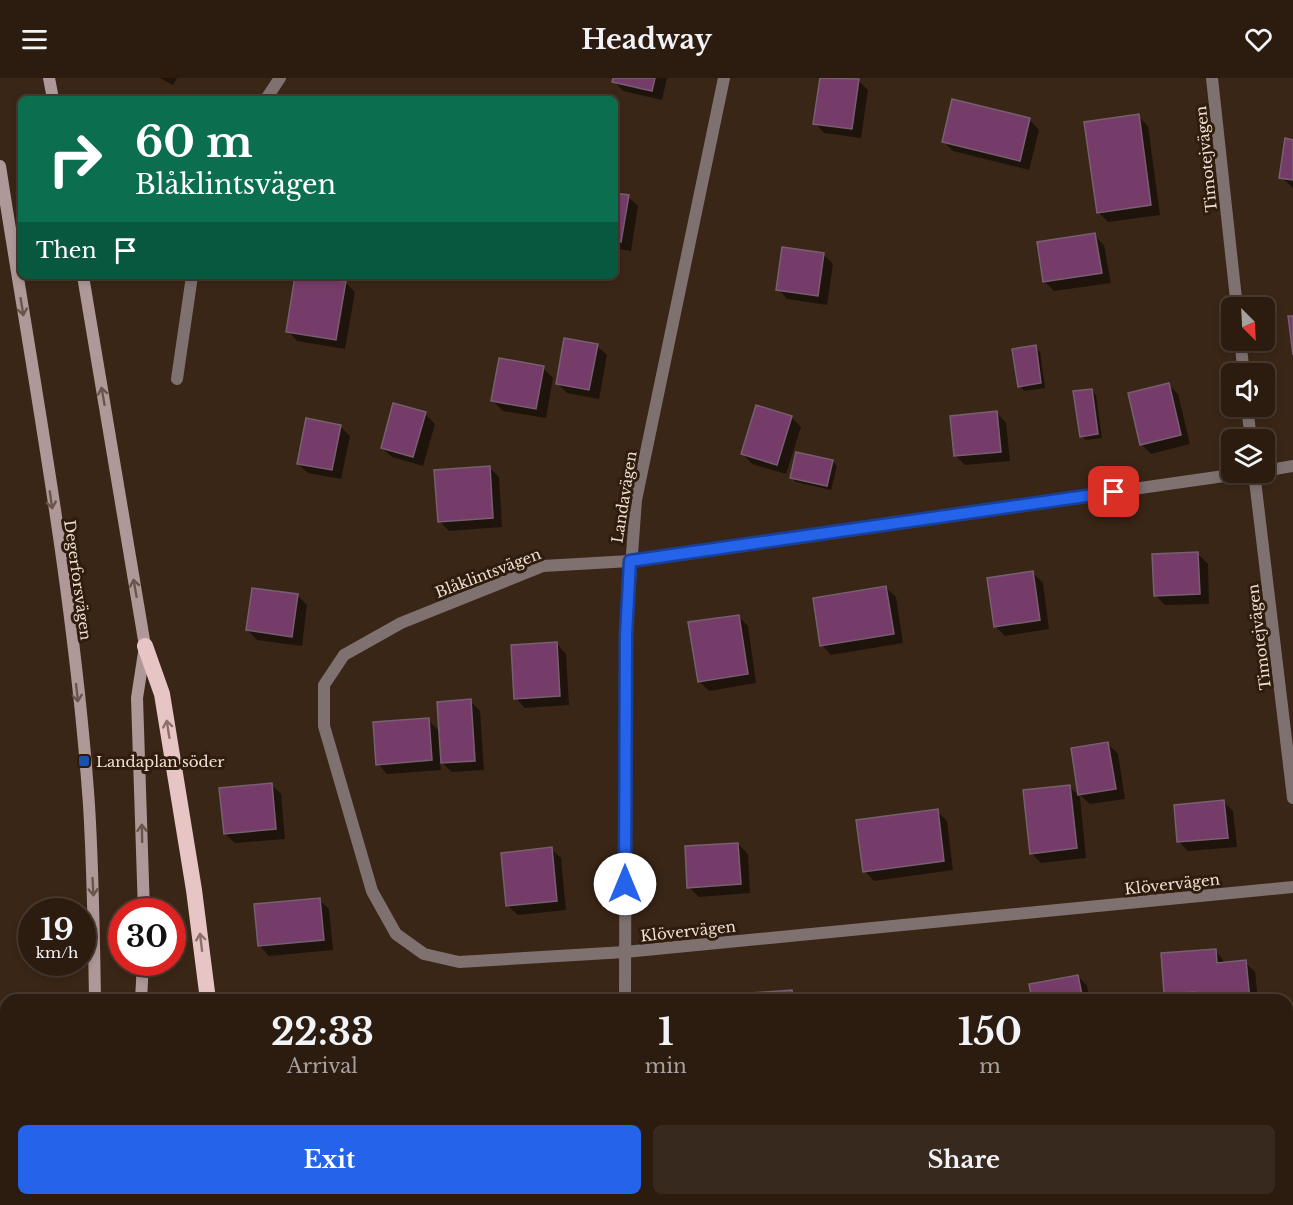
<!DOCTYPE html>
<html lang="en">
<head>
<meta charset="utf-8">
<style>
	:root { --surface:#2c1c10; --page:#38291e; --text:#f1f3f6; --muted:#a6a19f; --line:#483a30; --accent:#2563eb }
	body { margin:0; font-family:"Libre Baskerville",serif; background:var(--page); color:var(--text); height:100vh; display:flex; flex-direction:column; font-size:22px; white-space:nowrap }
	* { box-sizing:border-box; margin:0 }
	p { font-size:20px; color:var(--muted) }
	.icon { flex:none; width:33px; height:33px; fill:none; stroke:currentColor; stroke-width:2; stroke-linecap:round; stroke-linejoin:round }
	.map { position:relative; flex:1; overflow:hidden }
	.sheet { position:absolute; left:0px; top:916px; width:1293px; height:212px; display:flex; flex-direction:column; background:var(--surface); border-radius:18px 18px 0 0; box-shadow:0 3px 9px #0003,0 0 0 2px var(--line) }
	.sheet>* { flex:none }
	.top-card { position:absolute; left:18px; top:18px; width:600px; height:183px; border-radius:9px; box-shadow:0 3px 9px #0003,0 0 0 2px var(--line); background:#0b6e4f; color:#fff; overflow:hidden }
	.needle { width:39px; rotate:156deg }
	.tools { position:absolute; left:1221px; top:219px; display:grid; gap:12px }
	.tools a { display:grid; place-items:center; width:54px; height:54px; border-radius:9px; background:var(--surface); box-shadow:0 3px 9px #0003,0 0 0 2px var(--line); font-size:30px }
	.speed { position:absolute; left:18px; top:820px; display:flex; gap:12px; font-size:30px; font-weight:700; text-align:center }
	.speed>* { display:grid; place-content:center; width:78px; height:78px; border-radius:50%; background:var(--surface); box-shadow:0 3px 9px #0003,0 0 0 2px var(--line); line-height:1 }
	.speed small { font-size:15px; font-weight:400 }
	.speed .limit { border:9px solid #d22; background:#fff; color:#111 }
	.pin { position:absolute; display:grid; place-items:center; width:51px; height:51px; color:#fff; margin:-26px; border-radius:12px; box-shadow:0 3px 9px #0006 }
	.me { position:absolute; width:66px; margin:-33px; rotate:0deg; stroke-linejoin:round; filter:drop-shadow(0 0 4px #0008) }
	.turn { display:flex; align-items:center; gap:21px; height:126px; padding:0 18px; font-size:27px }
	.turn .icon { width:78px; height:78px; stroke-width:2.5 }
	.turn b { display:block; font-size:42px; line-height:51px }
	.then { display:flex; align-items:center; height:57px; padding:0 18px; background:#0003; gap:12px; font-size:22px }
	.eta { display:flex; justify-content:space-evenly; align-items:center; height:102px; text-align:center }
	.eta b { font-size:36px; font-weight:700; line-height:42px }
	.primary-button { display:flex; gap:12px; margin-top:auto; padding:12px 18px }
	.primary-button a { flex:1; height:69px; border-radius:9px; background:var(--accent); color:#fff; font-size:24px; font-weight:700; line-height:69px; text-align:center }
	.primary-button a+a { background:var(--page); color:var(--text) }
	header { display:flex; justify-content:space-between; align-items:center; height:78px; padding:0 18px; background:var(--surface); font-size:27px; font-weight:700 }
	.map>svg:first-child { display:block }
	.shadow { fill:#0007 }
	.building { fill:#763c69; stroke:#775f71; stroke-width:1.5 }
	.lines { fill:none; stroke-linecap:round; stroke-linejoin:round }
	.minor { stroke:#807171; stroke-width:12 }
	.secondary { stroke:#b09898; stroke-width:12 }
	.trunk { stroke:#e6c5c4; stroke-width:16 }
	.oneway { stroke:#6a544b }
	.oneway2 { stroke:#8b7068 }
	.route-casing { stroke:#184099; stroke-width:15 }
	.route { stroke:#2563eb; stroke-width:10 }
	.transit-dot { fill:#1a4fb4; stroke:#301c0c; stroke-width:2 }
	.labels { text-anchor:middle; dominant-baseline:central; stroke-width:6; stroke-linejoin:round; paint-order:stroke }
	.street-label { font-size:15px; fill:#eee0d6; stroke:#301c0c }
	.poi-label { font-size:15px; fill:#eee0d6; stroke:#301c0c; text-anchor:start }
</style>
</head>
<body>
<header><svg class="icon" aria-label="menu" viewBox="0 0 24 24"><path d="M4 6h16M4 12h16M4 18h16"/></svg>Headway<svg class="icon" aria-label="heart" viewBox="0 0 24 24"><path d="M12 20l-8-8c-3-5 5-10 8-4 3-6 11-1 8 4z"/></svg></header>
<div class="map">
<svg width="1293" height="1127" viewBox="0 0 1293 1127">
	<rect width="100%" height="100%" fill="#3a2616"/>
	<g class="shadow">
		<polygon points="160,0 177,0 173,7"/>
		<polygon points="614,0 667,0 662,22 623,13 614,3"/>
		<polygon points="821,0 858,2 868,12 861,60 824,55 815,45"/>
		<polygon points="953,23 1030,42 1039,52 1029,92 953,73 943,63"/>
		<polygon points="1138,38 1148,48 1160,137 1108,144 1098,134"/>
		<polygon points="1293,63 1293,110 1281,99"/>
		<polygon points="615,116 628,119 638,128 631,173 615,170"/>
		<polygon points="1094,157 1104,167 1111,205 1054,213 1045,204"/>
		<polygon points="823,176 833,186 827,227 787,221 778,211"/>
		<polygon points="297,198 345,204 355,214 345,271 297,263 288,253"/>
		<polygon points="597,268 607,277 599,321 567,315 557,305"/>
		<polygon points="1035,269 1040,274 1045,310 1024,313 1020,308"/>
		<polygon points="543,290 553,300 546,340 503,333 493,323"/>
		<polygon points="1168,306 1178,316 1190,366 1151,376 1141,366"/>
		<polygon points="1091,312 1096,317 1102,360 1086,362 1081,358"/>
		<polygon points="997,335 1006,345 1010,383 965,387 955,377"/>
		<polygon points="425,336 435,346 423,388 392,379 382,370"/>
		<polygon points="791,339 801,349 786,396 752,386 743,376"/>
		<polygon points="340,348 350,358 341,401 308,395 298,386"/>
		<polygon points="832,383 837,388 831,412 796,404 791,399"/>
		<polygon points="489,389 499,399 502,449 449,453 439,443"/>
		<polygon points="1198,476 1208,486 1209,526 1165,527 1156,518"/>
		<polygon points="1033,495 1043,505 1049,551 1005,558 995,548"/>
		<polygon points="886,510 896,519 903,565 831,577 822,567"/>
		<polygon points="297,517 307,527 302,568 257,562 247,552"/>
		<polygon points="738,538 748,548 756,605 709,613 699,603"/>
		<polygon points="557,566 566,576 569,627 525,630 516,620"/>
		<polygon points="470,623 480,633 484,692 452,694 440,683 441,692 387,696 378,686 428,642 440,654"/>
		<polygon points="1108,666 1118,676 1125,721 1090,726 1080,717"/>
		<polygon points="271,706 281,716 285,761 235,765 225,756"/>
		<polygon points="1070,709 1080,719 1086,780 1041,785 1031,775"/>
		<polygon points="1223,723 1233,733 1237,769 1188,773 1179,764"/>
		<polygon points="937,733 947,743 953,792 874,803 865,793"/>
		<polygon points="738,766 748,776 750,815 699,819 689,809"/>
		<polygon points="551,771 561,780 566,832 518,837 508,828"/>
		<polygon points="319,822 329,831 333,872 269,878 260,868"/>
		<polygon points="1216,873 1226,886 1245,884 1255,894 1258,922 1172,922 1165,916"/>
		<polygon points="1078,898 1087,908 1090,922 1034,922 1031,907"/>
		<polygon points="792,914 801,922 753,922 753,916"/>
		<polygon points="897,917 902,922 852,922"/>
		<polygon points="310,1122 370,1122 370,1127 311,1127"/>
		<rect x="524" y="1122" width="59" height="5"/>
		<rect x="681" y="1122" width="55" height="5"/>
	</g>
	<g class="building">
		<polygon points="613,0 655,0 652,13 612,4"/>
		<polygon points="820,0 859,1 852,51 813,46"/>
		<polygon points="952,21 1030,40 1020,83 942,64"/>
		<polygon points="1139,36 1151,127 1097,135 1084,44"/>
		<polygon points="1285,60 1293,62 1293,102 1279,100"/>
		<polygon points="615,115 629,117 621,164 615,162"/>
		<polygon points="1095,155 1102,195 1043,204 1037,164"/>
		<polygon points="782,169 824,175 818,218 776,212"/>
		<polygon points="295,198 346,203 336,262 286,254"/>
		<polygon points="1288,238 1293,238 1293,277"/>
		<polygon points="564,260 598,266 589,312 556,306"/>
		<polygon points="1036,267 1041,305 1018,309 1012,271"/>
		<polygon points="499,280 544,288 536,331 491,323"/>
		<polygon points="1169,305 1181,357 1140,367 1128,315"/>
		<polygon points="1092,311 1098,356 1080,359 1073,313"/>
		<polygon points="393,325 426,334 413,379 381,370"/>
		<polygon points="756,327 792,338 777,387 741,376"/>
		<polygon points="997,333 1001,374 954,378 950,338"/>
		<polygon points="306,340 341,347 332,392 297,386"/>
		<polygon points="796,374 833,382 827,408 790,400"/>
		<polygon points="490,388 493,440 438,444 434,392"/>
		<polygon points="1198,474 1200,516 1154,518 1152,476"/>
		<polygon points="1033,493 1040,542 994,549 987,500"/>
		<polygon points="886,508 894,556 820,568 813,520"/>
		<polygon points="252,510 298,516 292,559 246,552"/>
		<polygon points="739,537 748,596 698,604 688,544"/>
		<polygon points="557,564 560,618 514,621 511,567"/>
		<polygon points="471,621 475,683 441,685 437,624"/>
		<polygon points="429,640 432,682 376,687 373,644"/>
		<polygon points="1108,664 1116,711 1078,717 1071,670"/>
		<polygon points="272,705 276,751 224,756 219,710"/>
		<polygon points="1070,707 1077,770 1030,776 1023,712"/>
		<polygon points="1224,722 1228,760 1177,764 1174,727"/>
		<polygon points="938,731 944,783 863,794 856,742"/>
		<polygon points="738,765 741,806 687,810 685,768"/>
		<polygon points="552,769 557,823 506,828 501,775"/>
		<polygon points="320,820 324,862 258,868 254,826"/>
		<polygon points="1216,871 1217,885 1246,882 1250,922 1196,922 1195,914 1164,916 1161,875"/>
		<polygon points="1078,897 1083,922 1032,922 1029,906"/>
		<polygon points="792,912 793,922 752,922 751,915"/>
		<polygon points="897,916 898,922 851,922 850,921"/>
		<rect x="309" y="1122" width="52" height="5"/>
		<polygon points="510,1122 510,1127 457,1127 457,1124"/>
		<polygon points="522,1122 575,1122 575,1127 523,1127"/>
		<polygon points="680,1122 727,1122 728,1127 680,1127"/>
	</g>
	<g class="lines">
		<g class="minor">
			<polyline points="1212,0 1237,230"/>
			<polyline points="266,21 280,0"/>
			<polyline points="1240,262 1244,296"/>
			<polyline points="177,301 192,198"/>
			<polyline points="1247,328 1251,362"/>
			<polyline points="1264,393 1293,388"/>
			<polyline points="1252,394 630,483 543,488 401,545 344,577 324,607 324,648 372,813 396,856 424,876 459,884 625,874 1293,809"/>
			<polyline points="1254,394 1293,720"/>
			<polyline points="625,922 626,557 636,422 724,0"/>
			<polyline points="626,1122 626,1127"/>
			<polyline points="1265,1127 1293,1122"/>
		</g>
		<g class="secondary">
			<polyline points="49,0 53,21"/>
			<path d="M 0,88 C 33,300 74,513 89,727 C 93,792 94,857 95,922"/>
			<polyline points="83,198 145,568 137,620 144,834"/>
			<polyline points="141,922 143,885"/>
			<polyline points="139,1122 139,1127"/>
			<polyline points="83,1127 84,1122"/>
		</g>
		<g class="trunk">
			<polyline points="145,568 162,616 194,812 208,922"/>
			<polyline points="236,1122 237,1127"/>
		</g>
	</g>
	<defs><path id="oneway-shaft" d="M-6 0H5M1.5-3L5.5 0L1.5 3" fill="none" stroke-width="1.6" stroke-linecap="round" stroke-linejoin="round" transform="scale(1.5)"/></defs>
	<g class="oneway">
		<use href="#oneway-shaft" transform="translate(22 229) rotate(81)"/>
		<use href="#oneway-shaft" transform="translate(103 318) rotate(-100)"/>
		<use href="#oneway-shaft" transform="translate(51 422) rotate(82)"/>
		<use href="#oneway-shaft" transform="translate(135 510) rotate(-100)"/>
		<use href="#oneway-shaft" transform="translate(77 615) rotate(84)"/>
		<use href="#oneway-shaft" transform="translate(142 755) rotate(-91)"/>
		<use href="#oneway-shaft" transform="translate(93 809) rotate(87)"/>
	</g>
	<g class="oneway2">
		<use href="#oneway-shaft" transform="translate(168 651) rotate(-99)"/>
		<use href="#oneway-shaft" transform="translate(201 864) rotate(-97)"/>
	</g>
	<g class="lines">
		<g class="route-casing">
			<polyline id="route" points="625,806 626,557 630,483 1114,414"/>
		</g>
		<use href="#route" class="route"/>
	</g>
	<rect class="transit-dot" x="78" y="677" width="12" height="12" rx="3"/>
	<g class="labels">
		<g class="street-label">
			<text transform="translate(1206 81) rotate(-96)">Timotejvägen</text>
			<text transform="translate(624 419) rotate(-81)">Landavägen</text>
			<text transform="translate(488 495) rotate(-21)">Blåklintsvägen</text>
			<text transform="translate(78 502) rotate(82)">Degerforsvägen</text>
			<text transform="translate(1259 559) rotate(-97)">Timotejvägen</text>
			<text transform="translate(1172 806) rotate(-6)">Klövervägen</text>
			<text transform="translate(688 853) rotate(-6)">Klövervägen</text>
		</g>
		<g class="poi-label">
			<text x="96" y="683">Landaplan söder</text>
		</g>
	</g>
</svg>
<div class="tools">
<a><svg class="needle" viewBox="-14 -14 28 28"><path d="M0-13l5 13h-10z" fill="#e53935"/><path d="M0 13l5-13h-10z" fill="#a6a19f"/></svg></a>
<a><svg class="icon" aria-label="sound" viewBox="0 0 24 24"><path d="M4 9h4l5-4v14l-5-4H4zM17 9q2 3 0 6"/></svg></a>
<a><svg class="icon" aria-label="layers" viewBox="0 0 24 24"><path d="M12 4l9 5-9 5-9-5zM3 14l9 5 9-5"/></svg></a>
</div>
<div class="speed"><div>19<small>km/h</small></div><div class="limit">30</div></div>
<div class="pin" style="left:1114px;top:414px;background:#d93025"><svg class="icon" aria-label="arrive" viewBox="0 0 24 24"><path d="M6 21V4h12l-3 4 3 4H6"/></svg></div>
<svg class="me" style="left:625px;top:806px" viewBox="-20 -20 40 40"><circle r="19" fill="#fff"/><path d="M0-13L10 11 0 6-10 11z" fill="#2563eb"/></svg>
<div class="top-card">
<div class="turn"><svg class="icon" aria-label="right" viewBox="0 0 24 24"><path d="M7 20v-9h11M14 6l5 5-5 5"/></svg><div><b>60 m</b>Blåklintsvägen</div></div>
<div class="then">Then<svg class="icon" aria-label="arrive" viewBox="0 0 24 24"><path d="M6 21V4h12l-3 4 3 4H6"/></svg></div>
</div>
<section class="sheet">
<div class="eta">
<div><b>22:33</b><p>Arrival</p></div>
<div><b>1</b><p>min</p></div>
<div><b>150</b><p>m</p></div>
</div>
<div class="primary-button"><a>Exit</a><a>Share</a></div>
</section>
</div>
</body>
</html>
